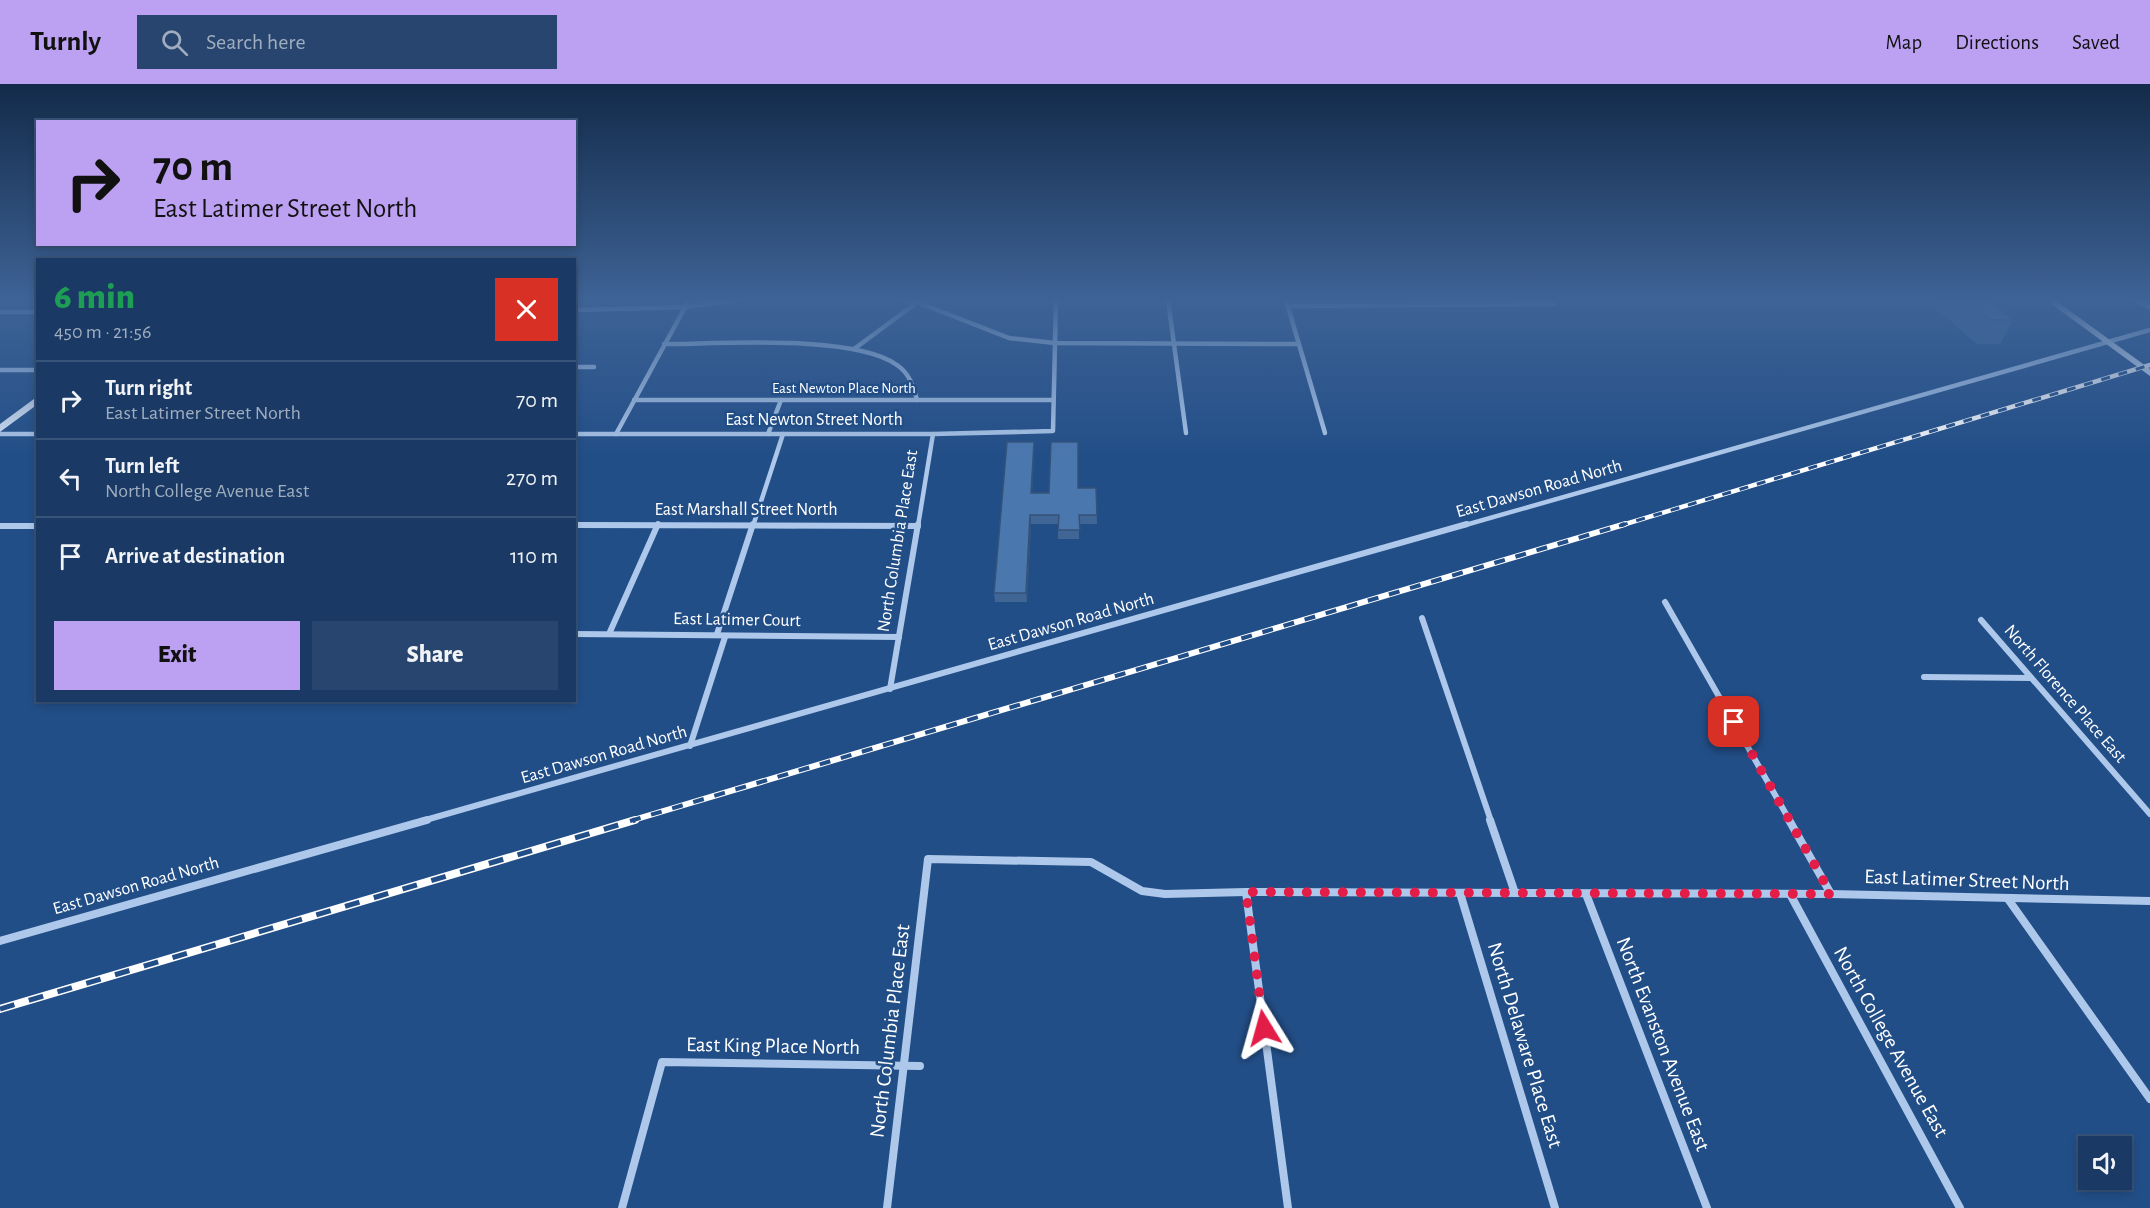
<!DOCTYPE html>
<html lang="en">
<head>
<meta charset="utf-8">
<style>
	:root { --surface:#1a3a65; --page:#27456e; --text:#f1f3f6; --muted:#9fadbf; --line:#385479; --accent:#bca0f2 }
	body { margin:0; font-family:"Alegreya Sans",sans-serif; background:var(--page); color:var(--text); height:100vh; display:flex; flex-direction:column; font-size:22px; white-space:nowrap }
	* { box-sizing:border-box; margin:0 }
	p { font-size:20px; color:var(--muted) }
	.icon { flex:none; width:33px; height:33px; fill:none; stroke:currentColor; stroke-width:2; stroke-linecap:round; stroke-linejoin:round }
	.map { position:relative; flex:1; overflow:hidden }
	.details { position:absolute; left:36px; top:174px; width:540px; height:444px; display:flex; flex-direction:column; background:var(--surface); border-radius:0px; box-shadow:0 3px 9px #0003,0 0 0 2px var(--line) }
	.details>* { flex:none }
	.hud { position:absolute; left:36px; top:36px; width:540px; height:126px; border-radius:0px; box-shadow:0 3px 9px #0003,0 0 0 2px var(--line); background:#bca0f2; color:#111; overflow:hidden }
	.fabs { position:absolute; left:2078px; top:1052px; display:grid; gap:12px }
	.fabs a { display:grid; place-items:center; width:54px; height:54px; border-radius:0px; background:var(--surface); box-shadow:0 3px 9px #0003,0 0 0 2px var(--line); font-size:30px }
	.pin { position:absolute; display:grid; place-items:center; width:51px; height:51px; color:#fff; margin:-26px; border-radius:12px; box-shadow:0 3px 9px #0006 }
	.me { position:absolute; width:66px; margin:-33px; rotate:352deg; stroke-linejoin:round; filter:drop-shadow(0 0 4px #0008) }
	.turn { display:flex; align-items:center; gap:21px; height:126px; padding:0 18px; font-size:27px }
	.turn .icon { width:78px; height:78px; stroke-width:2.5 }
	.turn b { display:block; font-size:42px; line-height:51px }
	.round { display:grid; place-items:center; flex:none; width:63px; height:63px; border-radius:0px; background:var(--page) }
	.headline { display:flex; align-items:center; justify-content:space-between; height:102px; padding:0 18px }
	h1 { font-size:36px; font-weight:800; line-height:45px; color:#1e9e55 }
	.cta { display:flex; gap:12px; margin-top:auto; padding:12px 18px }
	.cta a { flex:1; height:69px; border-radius:0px; background:var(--accent); color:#111; font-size:24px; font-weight:800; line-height:69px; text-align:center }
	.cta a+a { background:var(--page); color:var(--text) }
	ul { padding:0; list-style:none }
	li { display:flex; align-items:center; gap:18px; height:78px; padding:0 18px; border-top:2px solid var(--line) }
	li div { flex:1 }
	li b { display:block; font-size:22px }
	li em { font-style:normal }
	header { display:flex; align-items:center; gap:36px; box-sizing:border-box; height:84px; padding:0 30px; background:var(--accent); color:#111 }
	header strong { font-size:28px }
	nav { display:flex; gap:33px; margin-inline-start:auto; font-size:21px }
	.search { width:420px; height:54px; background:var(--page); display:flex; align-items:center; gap:15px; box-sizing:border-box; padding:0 21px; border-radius:0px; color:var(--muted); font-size:22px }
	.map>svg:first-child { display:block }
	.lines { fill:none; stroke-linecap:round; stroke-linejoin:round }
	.street-far2 { stroke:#adc8ea; stroke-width:4.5 }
	.street-far1 { stroke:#adc8ea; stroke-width:6 }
	.street { stroke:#adc8ea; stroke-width:8 }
	.secondary { fill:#d8e5f8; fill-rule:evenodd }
	.rail-far2-casing { stroke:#fff; stroke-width:4.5 }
	.rail-far1-casing { stroke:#fff; stroke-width:6 }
	.rail-casing { stroke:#fff; stroke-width:8 }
	.rail-far2 { stroke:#224e87; stroke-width:3; stroke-dasharray:9; stroke-linecap:butt }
	.rail-far1 { stroke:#224e87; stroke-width:4; stroke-dasharray:11; stroke-linecap:butt }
	.rail { stroke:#224e87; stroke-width:5; stroke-dasharray:15; stroke-linecap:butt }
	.wall { fill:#406696 }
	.shaded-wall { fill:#34537a }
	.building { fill:#4b77af; stroke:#34537a; stroke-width:1.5 }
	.route { stroke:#e11d48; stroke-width:10; stroke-dasharray:0 18 }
	.labels { text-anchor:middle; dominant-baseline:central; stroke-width:5; stroke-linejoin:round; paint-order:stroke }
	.far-street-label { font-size:15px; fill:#fff; stroke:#224e87 }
	.street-label { font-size:18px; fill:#fff; stroke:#224e87 }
	.near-street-label { font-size:21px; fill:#fff; stroke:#224e87 }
</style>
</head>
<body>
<header>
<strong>Turnly</strong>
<div class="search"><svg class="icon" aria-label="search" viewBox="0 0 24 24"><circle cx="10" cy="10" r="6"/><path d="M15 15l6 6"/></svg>Search here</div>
<nav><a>Map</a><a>Directions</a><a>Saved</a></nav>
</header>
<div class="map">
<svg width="2150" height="1124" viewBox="0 0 2150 1124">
	<rect width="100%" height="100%" fill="#224e87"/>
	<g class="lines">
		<g class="street-far2">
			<polyline points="902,216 917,218 1009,254 1055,259 1299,260"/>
			<polyline points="1168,216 1186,349"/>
			<polyline points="1286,216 1325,349"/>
			<polyline points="2135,216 2150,223"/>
			<polyline points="1288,222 1554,220"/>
			<polyline points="574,226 686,223 736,216"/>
			<polyline points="0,228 38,228"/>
			<path d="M 664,260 C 718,260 855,250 897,281 C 910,290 913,302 917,316"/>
			<polyline points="854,265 919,217"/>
			<polyline points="574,283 594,283"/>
			<polyline points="0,286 38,286"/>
			<polyline points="634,316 1053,316"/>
			<polyline points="0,350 38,350"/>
			<polyline points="574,350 933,350 1053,347 1056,216"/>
			<polyline points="616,350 689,216"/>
			<polyline points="768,350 781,316"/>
			<polyline points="574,441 796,442"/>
			<polyline points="753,442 783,350"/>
			<polyline points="918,442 933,350"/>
			<polyline points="1462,442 2150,246"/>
		</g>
		<g class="street-far1">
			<polyline points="574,441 918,442"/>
			<polyline points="0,442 38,442"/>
			<polyline points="1665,518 1790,737"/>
			<polyline points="1422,534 1491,737"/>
			<polyline points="1981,536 2150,730"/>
			<polyline points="574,550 899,553"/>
			<polyline points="609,550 658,440"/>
			<polyline points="717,550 753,440"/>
			<polyline points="1924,593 2031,594"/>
			<polyline points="890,605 918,440"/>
			<polyline points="690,662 725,553"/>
			<polyline points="422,737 1467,440"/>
		</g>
		<g class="street">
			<polyline points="1490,736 1515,809"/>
			<polyline points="1789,736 1831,810"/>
			<polyline points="1246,808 1288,1124"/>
			<polyline points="1460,809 1555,1124"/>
			<polyline points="1586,810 1707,1124"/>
			<polyline points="1790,810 1960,1124"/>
			<polyline points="2008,815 2150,1015"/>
			<polyline points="0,857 427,736"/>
			<polyline points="622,1124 662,978 920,982"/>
			<polyline points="887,1124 928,775 1091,778 1142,807 1165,810 1246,808 1831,810 2150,817"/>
		</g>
		<g class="secondary">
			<polygon points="2046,216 2055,216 2150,285 2150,292"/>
			<polygon points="38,312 38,320 0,348 0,340"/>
		</g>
		<g class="rail-far2-casing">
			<polyline id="rail-far2" points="1619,442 2150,281"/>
		</g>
		<g class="rail-far1-casing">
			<polyline id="rail-far1" points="630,737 1625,440"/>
		</g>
		<g class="rail-casing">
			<polyline id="rail" points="0,925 635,736"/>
		</g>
		<use href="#rail-far2" class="rail-far2"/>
		<use href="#rail-far1" class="rail-far1"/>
		<use href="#rail" class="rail"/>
	</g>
	<g class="wall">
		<polygon points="1938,216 1988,216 2013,236 2000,260 1977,260 1934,223"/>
		<polygon points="1034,366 1032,409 1049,409 1078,404 1096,404 1097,440 1079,440 1079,455 1058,455 1058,440 1031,440 1027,518 995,518 994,509"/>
	</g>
	<g class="shaded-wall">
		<polygon points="1034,358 1034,366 1032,418 1031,409"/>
		<polygon points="1030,431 1031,440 1027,518 1026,509"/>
	</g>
	<g class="building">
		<polygon points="1966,216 1988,216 2013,236 1990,236"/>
		<polygon points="1007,358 1034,358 1031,409 1049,409 1051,358 1078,358 1078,404 1096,404 1097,431 1079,431 1080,446 1058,446 1059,431 1030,431 1026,509 994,509"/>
	</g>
	<linearGradient id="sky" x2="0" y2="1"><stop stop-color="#132b4a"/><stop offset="0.58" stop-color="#3e6396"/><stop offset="1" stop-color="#3e6396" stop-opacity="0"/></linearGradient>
	<rect width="2150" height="373" fill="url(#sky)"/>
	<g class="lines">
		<polyline class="route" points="1264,944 1246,808 1831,810 1734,638"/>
	</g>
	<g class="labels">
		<g class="far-street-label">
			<text x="844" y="304">East Newton Place North</text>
		</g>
		<g class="street-label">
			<text x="814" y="336">East Newton Street North</text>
			<text transform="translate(1539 405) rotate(-16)">East Dawson Road North</text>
			<text x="746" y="426">East Marshall Street North</text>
			<text transform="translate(898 457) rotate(-81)">North Columbia Place East</text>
			<text transform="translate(737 536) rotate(1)">East Latimer Court</text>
			<text transform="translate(1071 538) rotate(-16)">East Dawson Road North</text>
			<text transform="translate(2065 610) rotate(49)">North Florence Place East</text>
			<text transform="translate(604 671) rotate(-16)">East Dawson Road North</text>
			<text transform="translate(136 802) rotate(-16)">East Dawson Road North</text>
		</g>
		<g class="near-street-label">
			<text transform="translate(1967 796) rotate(2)">East Latimer Street North</text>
			<text transform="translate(890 947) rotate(-83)">North Columbia Place East</text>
			<text transform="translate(1891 958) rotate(61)">North College Avenue East</text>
			<text transform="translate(1663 960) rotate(69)">North Evanston Avenue East</text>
			<text transform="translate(1525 961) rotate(73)">North Delaware Place East</text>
			<text transform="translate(773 962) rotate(1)">East King Place North</text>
		</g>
	</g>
</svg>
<div class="fabs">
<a><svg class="icon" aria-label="sound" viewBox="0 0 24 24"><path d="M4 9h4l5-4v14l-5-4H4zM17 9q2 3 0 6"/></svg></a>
</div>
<div class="pin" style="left:1734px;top:638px;background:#d93025"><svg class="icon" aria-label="arrive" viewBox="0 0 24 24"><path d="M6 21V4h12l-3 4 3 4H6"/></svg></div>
<svg class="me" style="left:1264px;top:944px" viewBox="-20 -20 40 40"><path d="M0-17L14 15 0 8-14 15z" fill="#e11d48" stroke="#fff" stroke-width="4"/></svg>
<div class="hud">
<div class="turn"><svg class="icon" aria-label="right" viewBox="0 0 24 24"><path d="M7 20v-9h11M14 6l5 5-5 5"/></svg><div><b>70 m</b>East Latimer Street North</div></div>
</div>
<section class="details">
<div class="headline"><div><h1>6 min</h1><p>450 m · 21:56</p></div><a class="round" style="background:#d93025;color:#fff"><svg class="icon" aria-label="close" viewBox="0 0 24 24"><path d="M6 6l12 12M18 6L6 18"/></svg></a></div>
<ul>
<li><svg class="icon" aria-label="right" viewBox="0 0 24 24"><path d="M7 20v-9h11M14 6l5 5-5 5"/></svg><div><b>Turn right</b><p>East Latimer Street North</p></div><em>70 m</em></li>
<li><svg class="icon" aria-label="left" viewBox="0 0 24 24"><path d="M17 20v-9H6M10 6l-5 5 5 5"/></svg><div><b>Turn left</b><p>North College Avenue East</p></div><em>270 m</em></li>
<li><svg class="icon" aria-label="arrive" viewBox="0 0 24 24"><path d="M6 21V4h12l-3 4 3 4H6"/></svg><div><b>Arrive at destination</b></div><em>110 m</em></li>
</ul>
<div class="cta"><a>Exit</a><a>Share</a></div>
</section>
</div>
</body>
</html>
